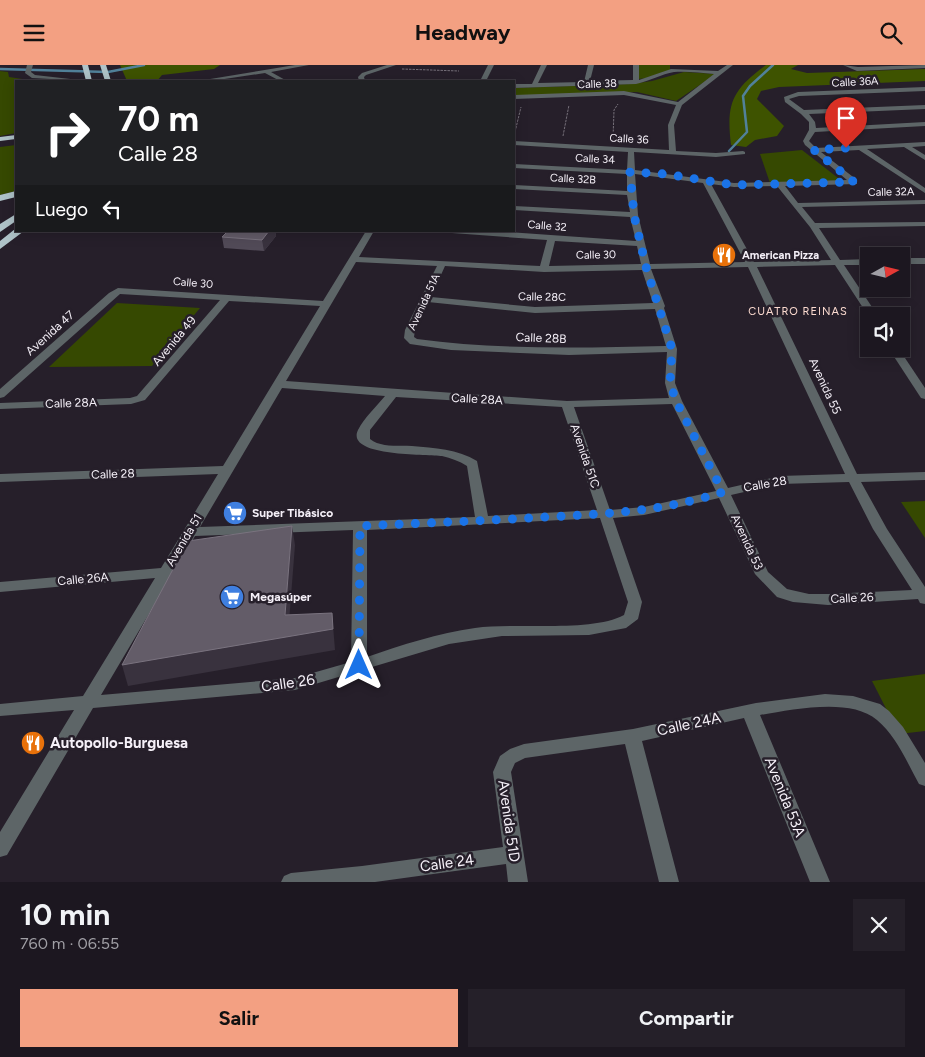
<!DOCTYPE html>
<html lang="es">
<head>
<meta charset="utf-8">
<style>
	:root { --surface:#1c1720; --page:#252029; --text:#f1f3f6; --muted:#a09fa5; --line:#3a363e; --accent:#f3a082 }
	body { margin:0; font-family:Figtree,sans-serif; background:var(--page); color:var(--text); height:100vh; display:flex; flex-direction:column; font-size:19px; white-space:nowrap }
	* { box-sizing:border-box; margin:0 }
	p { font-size:16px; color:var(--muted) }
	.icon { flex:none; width:28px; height:28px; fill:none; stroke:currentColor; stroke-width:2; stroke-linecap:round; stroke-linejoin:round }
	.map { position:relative; height:817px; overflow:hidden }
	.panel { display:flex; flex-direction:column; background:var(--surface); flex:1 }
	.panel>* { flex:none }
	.guide { position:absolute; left:15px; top:15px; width:500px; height:152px; border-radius:0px; box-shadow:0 2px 12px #0003,0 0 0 1px var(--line); background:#202124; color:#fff; overflow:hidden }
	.needle { width:32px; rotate:82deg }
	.controls { position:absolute; left:860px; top:182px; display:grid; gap:10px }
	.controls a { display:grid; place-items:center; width:50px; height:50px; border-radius:0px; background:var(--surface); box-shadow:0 2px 12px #0003,0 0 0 1px var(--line); font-size:25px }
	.pin { position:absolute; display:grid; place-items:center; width:42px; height:42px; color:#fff; margin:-51px -21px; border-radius:50% 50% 50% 0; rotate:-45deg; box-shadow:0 0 5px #0007 }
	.pin .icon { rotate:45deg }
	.me { position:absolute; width:55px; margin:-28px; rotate:0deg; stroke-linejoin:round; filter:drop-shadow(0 0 4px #0008) }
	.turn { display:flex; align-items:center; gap:18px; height:105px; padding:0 20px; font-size:22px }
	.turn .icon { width:65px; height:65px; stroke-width:2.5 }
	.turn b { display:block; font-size:35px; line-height:42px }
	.then { display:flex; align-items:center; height:48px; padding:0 20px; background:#0003; gap:10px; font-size:19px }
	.round { display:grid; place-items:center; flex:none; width:52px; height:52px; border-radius:0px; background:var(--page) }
	.summary { display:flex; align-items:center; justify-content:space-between; height:85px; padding:0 20px }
	h1 { font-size:30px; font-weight:700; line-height:38px }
	.button { display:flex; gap:10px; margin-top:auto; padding:10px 20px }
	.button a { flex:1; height:58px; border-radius:0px; background:var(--accent); color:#111; font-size:20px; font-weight:700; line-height:58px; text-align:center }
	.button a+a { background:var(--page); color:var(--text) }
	header { display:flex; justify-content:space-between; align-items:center; height:65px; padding:0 20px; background:var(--accent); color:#111; font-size:22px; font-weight:700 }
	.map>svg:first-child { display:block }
	.green { fill:#364901 }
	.forest { fill:#3e5300 }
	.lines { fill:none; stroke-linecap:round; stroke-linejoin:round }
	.stream { stroke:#51819a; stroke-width:2.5 }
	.path { stroke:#756f79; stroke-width:1; stroke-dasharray:2.5 1; stroke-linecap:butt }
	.minor { fill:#5d6567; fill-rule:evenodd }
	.highway { fill:#afc3c8; fill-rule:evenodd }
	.wall { fill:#514a57 }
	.shaded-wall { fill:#39323e }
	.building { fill:#635c68; stroke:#7a737f }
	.route { stroke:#1a73e8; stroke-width:9; stroke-dasharray:0 16.2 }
	.labels { text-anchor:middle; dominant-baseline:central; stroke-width:5; stroke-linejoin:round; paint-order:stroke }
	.far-street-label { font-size:11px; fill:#f5f0f8; stroke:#261f2a }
	.far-poi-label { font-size:11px; font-weight:bold; fill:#f5f0f8; stroke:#261f2a; text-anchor:start }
	.far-neighbourhood-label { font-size:11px; letter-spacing:1px; fill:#fcdbd0; stroke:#261f2a }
	.street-label { font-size:12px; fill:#f5f0f8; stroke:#261f2a }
	.poi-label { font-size:12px; font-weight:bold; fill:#f5f0f8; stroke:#261f2a; text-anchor:start }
	.near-street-label { font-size:15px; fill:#f5f0f8; stroke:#261f2a }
	.near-poi-label { font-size:15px; font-weight:bold; fill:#f5f0f8; stroke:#261f2a; text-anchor:start }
</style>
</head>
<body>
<header><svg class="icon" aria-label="menu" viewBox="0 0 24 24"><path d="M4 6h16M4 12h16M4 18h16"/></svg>Headway<svg class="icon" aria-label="search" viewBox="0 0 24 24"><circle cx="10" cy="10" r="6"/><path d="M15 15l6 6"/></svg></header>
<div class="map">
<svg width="925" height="817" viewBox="0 0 925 817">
	<rect width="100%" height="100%" fill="#261f2a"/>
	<g class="green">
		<polygon points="639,0 670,0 670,5 649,13 638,14"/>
		<polygon points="0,6 8,7 9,12 36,16 16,16 16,68 0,71"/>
		<polygon points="684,7 716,9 676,36 637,27 514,31 514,23 631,19 652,16"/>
		<polygon points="16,80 16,126 0,130 0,82"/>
		<polygon points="802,85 842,116 770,118 760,89"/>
		<polygon points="117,238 200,243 152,301 49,302"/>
		<polygon points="925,436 925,473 901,437"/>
		<polygon points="925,609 925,666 899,669 872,616"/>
	</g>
	<g class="forest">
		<polygon points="120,0 220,0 214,4 162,10 157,16 127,16"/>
		<path d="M 766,0 L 798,0 L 791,4 L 807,8 L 925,4 L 925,16 L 779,22 L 761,26 L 757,34 L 784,61 L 777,71 L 755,75 L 746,82 L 731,80 C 726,38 732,25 766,0 Z"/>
	</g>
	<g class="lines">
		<g class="stream">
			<polyline points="0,4 108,7 144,0"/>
			<polyline points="729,86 747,67 743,31 750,21 773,0"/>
		</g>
		<g class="path">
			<polyline points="402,4 459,6"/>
			<polyline points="515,67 521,42"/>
			<polyline points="563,71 569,40"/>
			<polyline points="613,74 614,45 618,39"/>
		</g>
		<g class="minor">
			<polygon points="27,0 33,0 31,7 35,10 88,16 32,13 25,8"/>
			<polygon points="295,0 309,0 271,7 287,16 280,16 265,8 211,16 198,16"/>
			<polygon points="387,0 396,0 366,10 364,12 365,16 359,16 358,12 362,8"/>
			<polygon points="488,0 494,0 486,16 480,16"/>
			<path d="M 541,0 L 547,0 L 538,18 L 584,17 L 588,0 L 594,0 L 590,16 L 633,15 L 633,0 L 639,0 L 639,15 L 671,4 L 718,6 L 727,0 L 733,0 L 682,40 L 674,60 L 676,86 L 716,88 L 743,86 L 745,87 L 745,89 L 716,92 L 634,87 L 635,105 L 734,118 L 847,115 L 805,80 L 803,76 L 809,65 L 809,57 L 801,49 L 785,37 L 784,32 L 798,27 L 925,22 L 925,26 L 799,31 L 789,34 L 804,45 L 925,40 L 925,44 L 809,49 L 815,57 L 816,63 L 925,57 L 925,61 L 815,67 L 809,76 L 816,83 L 925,77 L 925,81 L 912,82 L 925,90 L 925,95 L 904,82 L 867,84 L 925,123 L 925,128 L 859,85 L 821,87 L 857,115 L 857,119 L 785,121 L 798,138 L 925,135 L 925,139 L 802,142 L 815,158 L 925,157 L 925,161 L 819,163 L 840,195 L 869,194 L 869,200 L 844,200 L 878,251 L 869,252 L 835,200 L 757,202 L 857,409 L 925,407 L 925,415 L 861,417 L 887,464 L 925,522 L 925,539 L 920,538 L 918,534 L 828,540 L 793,537 L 777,532 L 755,509 L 719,433 L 644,450 L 613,453 L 642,537 L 638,554 L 626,563 L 589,570 L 502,571 L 449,579 L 295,625 L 93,643 L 7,790 L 0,792 L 0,767 L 74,645 L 0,651 L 0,639 L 83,631 L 155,513 L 0,527 L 0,517 L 161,503 L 218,409 L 0,417 L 0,409 L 223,401 L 320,241 L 229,236 L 145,335 L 131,339 L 0,344 L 0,338 L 130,333 L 137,331 L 220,235 L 120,229 L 4,332 L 0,333 L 0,324 L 109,228 L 118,223 L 323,236 L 366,166 L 374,166 L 359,192 L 540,201 L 547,175 L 452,168 L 448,166 L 492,166 L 636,176 L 630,152 L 514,145 L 514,141 L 630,147 L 627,130 L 514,124 L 514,120 L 627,126 L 627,109 L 514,103 L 514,99 L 627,105 L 628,87 L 514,80 L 514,76 L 669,85 L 668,60 L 676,40 L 624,30 L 514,34 L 514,30 L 624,26 L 678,37 L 714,9 C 701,8 687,6 674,7 C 662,9 649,16 636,19 L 514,23 L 514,19 L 532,19 ZM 635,109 L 703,118 L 745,197 L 650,199 L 638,150 ZM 711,119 L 734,122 L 777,121 L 810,162 L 831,195 L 754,197 ZM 555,176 L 637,181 L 641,199 L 549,201 ZM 356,197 L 437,201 L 405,265 L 404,273 L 410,279 L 451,285 L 569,290 L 667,287 L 665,318 L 669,333 L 567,336 L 286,316 ZM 445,201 L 544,207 L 642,205 L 653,238 L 535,242 L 431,232 ZM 748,202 L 845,409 L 780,411 L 728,423 L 682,336 L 675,318 L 677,284 L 664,243 L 665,241 L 651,204 ZM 428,237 L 535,248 L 655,244 L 666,281 C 583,283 499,285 417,274 L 414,272 L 415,265 ZM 282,323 L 385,331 C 377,341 364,353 358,365 C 345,392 428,389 442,391 C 451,393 459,396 467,401 L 475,452 L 200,462 ZM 396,332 L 562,342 L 597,445 L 488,451 L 477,396 C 458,384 434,383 412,381 C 399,380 381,383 370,374 L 370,365 ZM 672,339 L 716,426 L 644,442 L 610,445 L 574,342 ZM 849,417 L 873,464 L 912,525 L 828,529 L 809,529 L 787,524 L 768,507 L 731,430 L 780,419 ZM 600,453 L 628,537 L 624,550 C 591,568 515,557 475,563 C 438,568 402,580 367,592 L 367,465 ZM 353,465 L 351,597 L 295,613 L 101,630 L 195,471 Z"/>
			<polygon points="843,0 858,2 925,0 925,3 857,6"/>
			<rect x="901" y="193" width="24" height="6"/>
			<polygon points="889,284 899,284 925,323 925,334 921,333"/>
			<path d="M 825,629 L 853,631 L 880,639 L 889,646 L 903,662 L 925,698 L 925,721 L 919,719 C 907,697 896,671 877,655 C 850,632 792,645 760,650 L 830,817 L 810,817 L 744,653 L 642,676 L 679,817 L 659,817 L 625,679 L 525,693 L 515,698 L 511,707 L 528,817 L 508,817 L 506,799 L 375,817 L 281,817 L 284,811 L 291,808 L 362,801 L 503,782 L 493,707 L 500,691 L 510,684 L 524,679 L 633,664 L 756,638 Z"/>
		</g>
		<g class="highway">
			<polygon points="82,0 88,0 92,16 86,16"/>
			<polygon points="100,0 106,0 111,16 105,16"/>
			<polygon points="16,70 16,74 0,76 0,72"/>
			<polygon points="16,126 16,132 0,136 0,130"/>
			<polygon points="16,149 16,156 0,167 0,159"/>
			<polygon points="15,164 16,166 24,166 0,184 0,176"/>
		</g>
	</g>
	<polygon class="wall" points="228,166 275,166 276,171 264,186 224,183 222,172"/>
	<g class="shaded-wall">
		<polygon points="269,166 275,166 276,171 264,186 262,175"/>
		<polygon points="292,461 295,480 288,570 285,550"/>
		<polygon points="332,548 335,585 128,621 122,600"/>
	</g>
	<g class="building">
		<polygon points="228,166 269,166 262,175 222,172"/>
		<polygon points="292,461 285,550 332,548 333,564 122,600 188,476"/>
	</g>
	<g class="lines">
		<path class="route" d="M 359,600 L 360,461 C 422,458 484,456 546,452 C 607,449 665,446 723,427 L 676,336 L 670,318 L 672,284 L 646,202 L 634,150 L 630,107 L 665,109 L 734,120 L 854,117 L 814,85 L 846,83"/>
	</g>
	<defs>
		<g id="restaurant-disc" transform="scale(1.25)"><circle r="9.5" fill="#e8710a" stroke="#261f2a"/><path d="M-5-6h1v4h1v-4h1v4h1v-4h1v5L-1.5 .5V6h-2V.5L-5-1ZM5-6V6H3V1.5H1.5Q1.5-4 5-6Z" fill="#fff"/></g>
		<g id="supermarket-disc" transform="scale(1.25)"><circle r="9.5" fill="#3f7fe0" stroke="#261f2a"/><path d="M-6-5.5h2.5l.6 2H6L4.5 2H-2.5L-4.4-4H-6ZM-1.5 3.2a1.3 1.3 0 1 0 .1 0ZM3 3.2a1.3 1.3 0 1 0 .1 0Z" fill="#fff"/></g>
	</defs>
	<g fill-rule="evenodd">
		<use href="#restaurant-disc" x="724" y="190"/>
		<use href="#supermarket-disc" x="235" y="448"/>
		<use href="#supermarket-disc" x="232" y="532"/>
		<use href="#restaurant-disc" x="33" y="678"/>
	</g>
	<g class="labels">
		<g class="far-street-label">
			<text transform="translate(855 17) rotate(-3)">Calle 36A</text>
			<text transform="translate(597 19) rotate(-2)">Calle 38</text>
			<text transform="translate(629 74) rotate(3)">Calle 36</text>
			<text transform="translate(595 94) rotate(3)">Calle 34</text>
			<text transform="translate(573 114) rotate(3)">Calle 32B</text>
			<text transform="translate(891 127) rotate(-1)">Calle 32A</text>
			<text transform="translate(547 161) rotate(4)">Calle 32</text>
			<text transform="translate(596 190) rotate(-1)">Calle 30</text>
			<text transform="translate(193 218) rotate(5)">Calle 30</text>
			<text transform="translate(542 232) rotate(1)">Calle 28C</text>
			<text transform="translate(424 237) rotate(-65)">Avenida 51A</text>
		</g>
		<g class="far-poi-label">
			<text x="742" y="190">American Pizza</text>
		</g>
		<g class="far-neighbourhood-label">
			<text x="798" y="246">CUATRO REINAS</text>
		</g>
		<g class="street-label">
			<text transform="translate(50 268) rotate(-42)">Avenida 47</text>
			<text transform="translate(541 273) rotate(2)">Calle 28B</text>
			<text transform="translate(174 276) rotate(-50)">Avenida 49</text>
			<text transform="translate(825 321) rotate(65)">Avenida 55</text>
			<text transform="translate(477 334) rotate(3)">Calle 28A</text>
			<text transform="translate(71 338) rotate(-2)">Calle 28A</text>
			<text transform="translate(585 391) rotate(71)">Avenida 51C</text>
			<text transform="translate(113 409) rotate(-2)">Calle 28</text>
			<text transform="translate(765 419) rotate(-10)">Calle 28</text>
			<text transform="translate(184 475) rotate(-59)">Avenida 51</text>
			<text transform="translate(747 477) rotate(65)">Avenida 53</text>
			<text transform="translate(83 514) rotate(-5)">Calle 26A</text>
			<text transform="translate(852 533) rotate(-3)">Calle 26</text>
		</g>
		<g class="poi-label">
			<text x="252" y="448">Super Tibásico</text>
			<text x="250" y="532">Megasúper</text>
		</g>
		<g class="near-street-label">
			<text transform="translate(288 618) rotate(-8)">Calle 26</text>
			<text transform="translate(689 659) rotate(-12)">Calle 24A</text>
			<text transform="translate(785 732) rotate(68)">Avenida 53A</text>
			<text transform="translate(509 756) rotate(82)">Avenida 51D</text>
			<text transform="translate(447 798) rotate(-8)">Calle 24</text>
		</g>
		<g class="near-poi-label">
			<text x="50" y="678">Autopollo-Burguesa</text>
		</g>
	</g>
</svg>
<div class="controls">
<a><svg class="needle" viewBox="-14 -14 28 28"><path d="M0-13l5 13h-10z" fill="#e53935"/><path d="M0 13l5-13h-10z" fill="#a09fa5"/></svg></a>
<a><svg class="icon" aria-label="sound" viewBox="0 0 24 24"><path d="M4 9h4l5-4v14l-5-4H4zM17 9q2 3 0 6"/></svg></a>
</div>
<div class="pin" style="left:846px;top:83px;background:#d93025"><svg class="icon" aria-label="arrive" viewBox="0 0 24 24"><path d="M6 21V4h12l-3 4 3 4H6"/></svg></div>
<svg class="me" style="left:359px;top:600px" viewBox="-20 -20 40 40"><path d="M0-17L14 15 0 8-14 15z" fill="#1a73e8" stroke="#fff" stroke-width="4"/></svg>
<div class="guide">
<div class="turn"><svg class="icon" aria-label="right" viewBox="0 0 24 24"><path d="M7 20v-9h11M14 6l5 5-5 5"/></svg><div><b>70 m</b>Calle 28</div></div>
<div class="then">Luego<svg class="icon" aria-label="left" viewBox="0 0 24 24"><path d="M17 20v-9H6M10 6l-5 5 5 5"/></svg></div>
</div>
</div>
<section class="panel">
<div class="summary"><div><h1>10 min</h1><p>760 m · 06:55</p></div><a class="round"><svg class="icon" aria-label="close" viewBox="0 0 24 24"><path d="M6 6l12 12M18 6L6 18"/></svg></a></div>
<div class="button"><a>Salir</a><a>Compartir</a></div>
</section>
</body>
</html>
